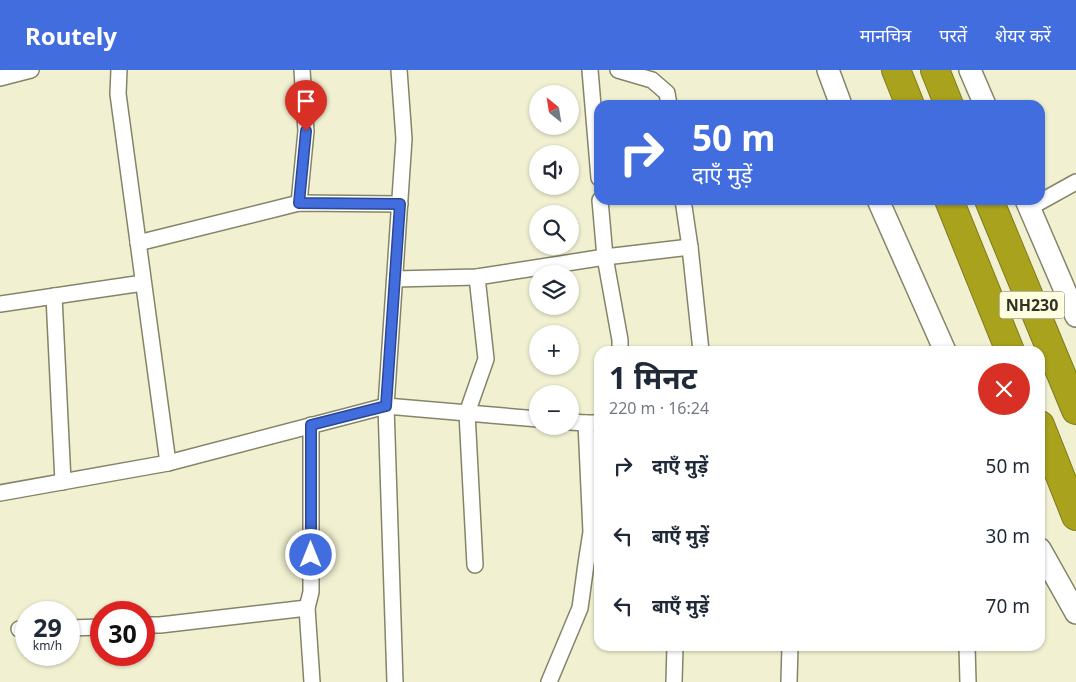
<!DOCTYPE html>
<html lang="hi">
<head>
<meta charset="utf-8">
<style>
	:root { --surface:#fff; --page:#f6f6f7; --text:#1f2937; --muted:#747a83; --accent:#416dde }
	body { margin:0; font-family:"Noto Sans","Noto Sans Devanagari",sans-serif; background:var(--page); color:var(--text); height:100vh; display:flex; flex-direction:column; font-size:19px; white-space:nowrap }
	* { box-sizing:border-box; margin:0 }
	p { font-size:16px; color:var(--muted) }
	.icon { flex:none; width:28px; height:28px; fill:none; stroke:currentColor; stroke-width:2; stroke-linecap:round; stroke-linejoin:round }
	.map { position:relative; flex:1; overflow:hidden }
	.panel { position:absolute; left:594px; top:276px; width:451px; height:305px; display:flex; flex-direction:column; background:var(--surface); border-radius:15px; box-shadow:0 1px 4px #0004 }
	.panel>* { flex:none }
	.banner { position:absolute; left:594px; top:30px; width:451px; height:105px; border-radius:15px; box-shadow:0 1px 4px #0004; background:#416dde; color:#fff; overflow:hidden }
	.needle { width:32px; rotate:330deg }
	.buttons { position:absolute; left:529px; top:15px; display:grid; gap:10px }
	.buttons a { display:grid; place-items:center; width:50px; height:50px; border-radius:50%; background:var(--surface); box-shadow:0 1px 4px #0004; font-size:25px }
	.speed { position:absolute; left:15px; top:531px; display:flex; gap:10px; font-size:25px; font-weight:700; text-align:center }
	.speed>* { display:grid; place-content:center; width:65px; height:65px; border-radius:50%; background:var(--surface); box-shadow:0 1px 4px #0004; line-height:1 }
	.speed small { font-size:12px; font-weight:400 }
	.speed .limit { border:8px solid #d22; background:#fff; color:#111 }
	.pin { position:absolute; display:grid; place-items:center; width:42px; height:42px; color:#fff; margin:-51px -21px; border-radius:50% 50% 50% 0; rotate:-45deg; box-shadow:0 0 5px #0007 }
	.pin .icon { rotate:45deg }
	.me { position:absolute; width:55px; margin:-28px; rotate:0deg; stroke-linejoin:round; filter:drop-shadow(0 0 4px #0008) }
	.turn { display:flex; align-items:center; gap:18px; height:105px; padding:0 15px; font-size:22px }
	.turn .icon { width:65px; height:65px; stroke-width:2.5 }
	.turn b { display:block; font-size:35px; line-height:42px }
	.round { display:grid; place-items:center; flex:none; width:52px; height:52px; border-radius:26px; background:var(--page) }
	.headline { display:flex; align-items:center; justify-content:space-between; height:85px; padding:0 15px }
	h1 { font-size:30px; font-weight:700; line-height:38px }
	ul { padding:0; list-style:none }
	li { display:flex; align-items:center; gap:15px; height:70px; padding:0 15px }
	li div { flex:1 }
	li b { display:block; font-size:19px }
	li em { font-style:normal }
	header { display:flex; align-items:center; gap:30px; box-sizing:border-box; height:70px; padding:0 25px; background:var(--accent); color:#fff }
	header strong { font-size:24px }
	nav { display:flex; gap:28px; margin-inline-start:auto; font-size:18px }
	.map>svg:first-child { display:block }
	.lines { fill:none; stroke-linecap:round; stroke-linejoin:round }
	.street-casing { stroke:#858469; stroke-width:18 }
	.secondary-casing { stroke:#858469; stroke-width:24 }
	.highway-casing { stroke:#7f7a20; stroke-width:30 }
	.street { stroke:#fff; stroke-width:15 }
	.secondary { stroke:#fff; stroke-width:21 }
	.highway { stroke:#a8a21c; stroke-width:28 }
	.route-casing { stroke:#2a4790; stroke-width:12 }
	.route { stroke:#416dde; stroke-width:9 }
	.labels { text-anchor:middle; dominant-baseline:central; stroke-width:5; stroke-linejoin:round; paint-order:stroke }
	.shield { fill:#fefee0; stroke:#6f6e5e; stroke-width:1 }
	.shield-label { font-size:16px; font-weight:bold; fill:#323126 }
</style>
</head>
<body>
<header>
<strong>Routely</strong>
<nav><a>मानचित्र</a><a>परतें</a><a>शेयर करें</a></nav>
</header>
<div class="map">
<svg width="1076" height="612" viewBox="0 0 1076 612">
	<rect width="100%" height="100%" fill="#f1f1d2"/>
	<g class="lines">
		<g class="street-casing">
			<g id="street">
				<polyline points="119,0 118,24 168,393 386,336 538,349"/>
				<polyline points="590,0 599,108"/>
				<polyline points="618,0 652,10 667,23 669,35"/>
				<polyline points="0,8 31,0"/>
				<polyline points="600,130 605,187 620,270 620,281"/>
				<polyline points="683,130 690,177 701,281"/>
				<polyline points="299,133 306,61 302,0"/>
				<polyline points="1029,138 1076,112"/>
				<polyline points="138,173 299,133 400,134"/>
				<polyline points="395,209 477,207 605,187 690,177"/>
				<polyline points="54,226 63,412"/>
				<polyline points="0,234 143,213"/>
				<polyline points="570,352 586,353"/>
				<polyline points="311,355 311,522 307,538 312,612"/>
				<polyline points="0,423 168,393"/>
				<polyline points="475,495 467,343 486,289 477,207"/>
				<polyline points="144,555 160,555 307,538"/>
				<polyline points="69,558 101,557"/>
				<polyline points="19,559 26,559"/>
				<polyline points="967,576 968,612"/>
				<polyline points="395,612 386,336 404,69 399,0"/>
				<polyline points="549,612 580,538 586,494 591,462 586,353 599,353"/>
				<polyline points="674,612 675,576"/>
				<polyline points="789,612 790,576"/>
			</g>
		</g>
		<g class="secondary-casing">
			<g id="secondary">
				<polyline points="828,0 841,35"/>
				<polyline points="970,0 985,35"/>
				<polyline points="878,130 945,281"/>
				<polyline points="1026,130 1076,246"/>
				<polyline points="1040,479 1076,543"/>
			</g>
		</g>
		<g class="highway-casing">
			<g id="highway">
				<polyline points="896,0 910,35"/>
				<polyline points="935,0 949,35"/>
				<polyline points="949,130 1010,281"/>
				<polyline points="989,130 1076,340"/>
				<polyline points="1040,355 1076,446"/>
			</g>
		</g>
		<use href="#street" class="street"/>
		<use href="#secondary" class="secondary"/>
		<use href="#highway" class="highway"/>
	</g>
	<g class="lines">
		<g class="route-casing">
			<polyline id="route" points="306,61 299,133 400,134 386,336 311,355 311,485"/>
		</g>
		<use href="#route" class="route"/>
	</g>
	<g class="labels">
		<rect class="shield" x="999.5" y="221.5" width="65" height="27" rx="4"/>
		<g class="shield-label">
			<text x="1032" y="235">NH230</text>
		</g>
	</g>
</svg>
<div class="buttons">
<a><svg class="needle" viewBox="-14 -14 28 28"><path d="M0-13l5 13h-10z" fill="#e53935"/><path d="M0 13l5-13h-10z" fill="#747a83"/></svg></a>
<a><svg class="icon" aria-label="sound" viewBox="0 0 24 24"><path d="M4 9h4l5-4v14l-5-4H4zM17 9q2 3 0 6"/></svg></a>
<a><svg class="icon" aria-label="search" viewBox="0 0 24 24"><circle cx="10" cy="10" r="6"/><path d="M15 15l6 6"/></svg></a>
<a><svg class="icon" aria-label="layers" viewBox="0 0 24 24"><path d="M12 4l9 5-9 5-9-5zM3 14l9 5 9-5"/></svg></a>
<a>+</a>
<a>−</a>
</div>
<div class="speed"><div>29<small>km/h</small></div><div class="limit">30</div></div>
<div class="pin" style="left:306px;top:61px;background:#d93025"><svg class="icon" aria-label="arrive" viewBox="0 0 24 24"><path d="M6 21V4h12l-3 4 3 4H6"/></svg></div>
<svg class="me" style="left:311px;top:485px" viewBox="-20 -20 40 40"><circle r="17" fill="#416dde" stroke="#fff" stroke-width="3"/><path d="M0-11L8 9 0 5-8 9z" fill="#fff"/></svg>
<div class="banner">
<div class="turn"><svg class="icon" aria-label="right" viewBox="0 0 24 24"><path d="M7 20v-9h11M14 6l5 5-5 5"/></svg><div><b>50 m</b>दाएँ मुड़ें</div></div>
</div>
<section class="panel">
<div class="headline"><div><h1>1 मिनट</h1><p>220 m · 16:24</p></div><a class="round" style="background:#d93025;color:#fff"><svg class="icon" aria-label="close" viewBox="0 0 24 24"><path d="M6 6l12 12M18 6L6 18"/></svg></a></div>
<ul>
<li><svg class="icon" aria-label="right" viewBox="0 0 24 24"><path d="M7 20v-9h11M14 6l5 5-5 5"/></svg><div><b>दाएँ मुड़ें</b></div><em>50 m</em></li>
<li><svg class="icon" aria-label="left" viewBox="0 0 24 24"><path d="M17 20v-9H6M10 6l-5 5 5 5"/></svg><div><b>बाएँ मुड़ें</b></div><em>30 m</em></li>
<li><svg class="icon" aria-label="left" viewBox="0 0 24 24"><path d="M17 20v-9H6M10 6l-5 5 5 5"/></svg><div><b>बाएँ मुड़ें</b></div><em>70 m</em></li>
</ul>
</section>
</div>
</body>
</html>
